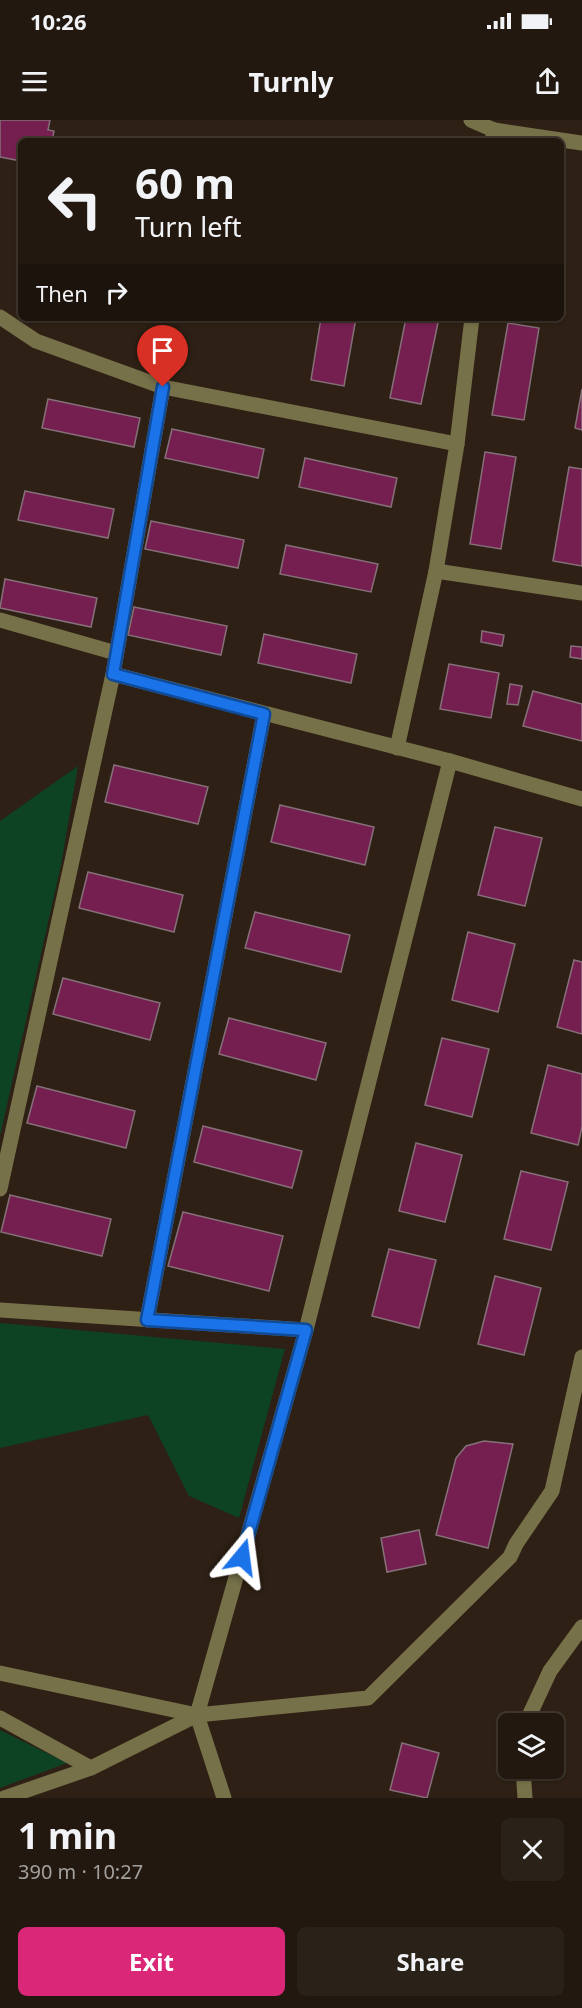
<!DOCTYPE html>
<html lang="en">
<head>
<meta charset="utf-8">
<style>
	:root { --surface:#22180f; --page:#2a2118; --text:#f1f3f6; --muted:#a2a09e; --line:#3f372f; --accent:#db2777 }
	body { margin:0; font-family:"Noto Sans",sans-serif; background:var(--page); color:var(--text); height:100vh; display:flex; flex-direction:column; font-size:22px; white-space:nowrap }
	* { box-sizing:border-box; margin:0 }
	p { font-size:20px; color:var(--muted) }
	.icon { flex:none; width:33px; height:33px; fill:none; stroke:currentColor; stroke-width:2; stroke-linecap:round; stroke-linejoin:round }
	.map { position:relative; height:1678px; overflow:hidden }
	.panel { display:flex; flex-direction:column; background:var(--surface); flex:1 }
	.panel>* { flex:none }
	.guide { position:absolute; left:18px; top:18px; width:546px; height:183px; border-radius:9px; box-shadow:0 2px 4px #0004,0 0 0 2px var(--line); background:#22180f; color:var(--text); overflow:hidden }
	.fabs { position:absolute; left:498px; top:1593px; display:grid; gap:12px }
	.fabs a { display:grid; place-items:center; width:66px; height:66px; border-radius:9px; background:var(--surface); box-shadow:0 2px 4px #0004,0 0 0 2px var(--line); font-size:30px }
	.pin { position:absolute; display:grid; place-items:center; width:51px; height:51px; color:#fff; margin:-62px -26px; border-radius:50% 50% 50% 0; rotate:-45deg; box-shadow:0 0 6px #0007 }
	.pin .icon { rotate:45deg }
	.me { position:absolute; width:66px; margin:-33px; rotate:16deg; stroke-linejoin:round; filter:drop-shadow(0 0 4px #0008) }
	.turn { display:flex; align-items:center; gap:21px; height:126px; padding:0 18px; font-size:27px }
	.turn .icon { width:78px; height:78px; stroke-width:2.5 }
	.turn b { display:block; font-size:42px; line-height:51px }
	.then { display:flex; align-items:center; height:57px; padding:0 18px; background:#0003; gap:12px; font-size:22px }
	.round { display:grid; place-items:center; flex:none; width:63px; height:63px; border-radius:9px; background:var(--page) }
	.overview { display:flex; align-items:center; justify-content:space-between; height:102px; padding:0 18px }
	h1 { font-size:36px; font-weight:700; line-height:45px }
	.cta { display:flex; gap:12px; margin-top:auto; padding:12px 18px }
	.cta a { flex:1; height:69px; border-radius:9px; background:var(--accent); color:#fff; font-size:24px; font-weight:700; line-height:69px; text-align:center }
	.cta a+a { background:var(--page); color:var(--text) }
	.status { display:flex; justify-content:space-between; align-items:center; height:42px; padding:0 30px; background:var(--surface); direction:ltr }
	.status svg { height:16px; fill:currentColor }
	header { display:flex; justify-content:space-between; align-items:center; height:78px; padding:0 18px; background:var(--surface); font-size:27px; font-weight:700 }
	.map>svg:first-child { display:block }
	.green { fill:#0d4223 }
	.building { fill:#741f4f; stroke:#857079; stroke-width:1.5 }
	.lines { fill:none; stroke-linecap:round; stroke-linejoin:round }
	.minor { stroke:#777149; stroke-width:15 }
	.route-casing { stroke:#114b97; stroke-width:15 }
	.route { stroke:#1a73e8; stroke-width:10 }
</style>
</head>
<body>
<div class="status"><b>10:26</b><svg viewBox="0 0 49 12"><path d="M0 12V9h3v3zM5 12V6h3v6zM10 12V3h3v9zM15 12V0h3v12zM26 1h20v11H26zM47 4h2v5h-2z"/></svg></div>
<header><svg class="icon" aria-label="menu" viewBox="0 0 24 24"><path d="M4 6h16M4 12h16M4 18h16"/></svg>Turnly<svg class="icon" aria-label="share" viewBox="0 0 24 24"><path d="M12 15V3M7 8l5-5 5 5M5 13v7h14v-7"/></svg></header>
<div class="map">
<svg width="582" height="1678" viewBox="0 0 582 1678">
	<rect width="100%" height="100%" fill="#2e2014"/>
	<g class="green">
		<polygon points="78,646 61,745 0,1016 0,701"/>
		<polygon points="0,1203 285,1229 239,1398 189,1376 148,1295 0,1328"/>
		<polygon points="0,1610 67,1643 0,1668"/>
	</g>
	<g class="building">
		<polygon points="0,0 50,0 48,10 54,11 52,21 21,21 21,41 0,37"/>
		<polygon points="321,198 356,198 344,266 311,260"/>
		<polygon points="406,198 439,198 421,284 390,278"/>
		<polygon points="508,203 539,208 524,300 492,295"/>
		<polygon points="582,269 582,310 575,308"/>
		<polygon points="48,279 140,298 134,327 42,308"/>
		<polygon points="172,309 264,329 258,358 165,338"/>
		<polygon points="485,332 516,337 501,429 470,424"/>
		<polygon points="305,338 397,358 391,387 299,367"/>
		<polygon points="569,347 582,349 582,446 553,441"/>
		<polygon points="25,371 114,389 108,418 18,400"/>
		<polygon points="151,401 244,420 238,448 145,429"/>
		<polygon points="286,425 378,444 371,472 280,454"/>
		<polygon points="5,459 97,478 91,507 0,488"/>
		<polygon points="134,487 227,506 221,535 128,515"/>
		<polygon points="482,511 504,515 502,526 481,522"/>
		<polygon points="264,514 357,534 351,563 258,543"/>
		<polygon points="571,526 582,527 582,539 570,537"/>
		<polygon points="449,544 499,553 491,598 440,589"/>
		<polygon points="510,564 522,566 518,585 507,584"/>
		<polygon points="533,571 582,584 582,621 523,606"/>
		<polygon points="114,645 208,667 198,704 105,682"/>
		<polygon points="280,685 374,707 365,745 271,722"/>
		<polygon points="495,707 542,718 525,786 478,775"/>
		<polygon points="88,752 183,775 174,812 79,788"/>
		<polygon points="255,792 350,815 341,852 245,828"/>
		<polygon points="468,812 515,824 498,892 452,880"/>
		<polygon points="574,840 582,842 582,914 557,907"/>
		<polygon points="63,858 160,883 150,920 53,894"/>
		<polygon points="229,898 326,923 316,960 219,934"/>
		<polygon points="442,918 489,929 472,997 425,985"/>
		<polygon points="548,945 582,954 582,1007 578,1025 531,1013"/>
		<polygon points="37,966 135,991 126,1028 27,1003"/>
		<polygon points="203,1006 302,1031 292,1068 194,1042"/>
		<polygon points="416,1023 462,1035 445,1102 399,1091"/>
		<polygon points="521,1051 568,1062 551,1130 504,1119"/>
		<polygon points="10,1075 111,1099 102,1136 1,1112"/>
		<polygon points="183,1092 283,1116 269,1171 168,1146"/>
		<polygon points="389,1129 436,1140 419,1208 372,1196"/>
		<polygon points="495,1156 541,1168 524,1235 478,1224"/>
		<polygon points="484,1321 513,1324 488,1428 436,1415 456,1338 466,1326"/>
		<polygon points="419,1410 426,1444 387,1452 381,1418"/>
		<polygon points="402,1623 439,1633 427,1678 390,1670"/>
	</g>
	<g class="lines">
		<g class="minor">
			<polyline points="471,0 494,10"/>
			<polyline points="492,21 494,10 582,23"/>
			<polyline points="0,197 36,221 163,267 457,324"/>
			<polyline points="436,451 582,473"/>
			<polyline points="0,500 116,533"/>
			<polyline points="113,554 450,641"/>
			<polyline points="397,628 436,451 457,324 472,198"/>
			<polyline points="0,1069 113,554 163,267"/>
			<polyline points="0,1190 306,1210"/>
			<polyline points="147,1200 264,594"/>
			<polyline points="0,1553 197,1595 368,1578 510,1437 516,1424 552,1371 582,1237"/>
			<polyline points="197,1595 306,1210 450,641 582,679"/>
			<polyline points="0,1598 91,1648"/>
			<polyline points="528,1604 529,1596 550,1551 582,1507"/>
			<polyline points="523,1648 525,1678"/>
			<polyline points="4,1678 91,1648 197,1595 224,1678"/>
		</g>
	</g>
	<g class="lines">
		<g class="route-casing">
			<polyline id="route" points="163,267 113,554 264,594 147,1200 306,1210 242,1437"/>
		</g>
		<use href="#route" class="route"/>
	</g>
</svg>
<div class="fabs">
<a><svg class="icon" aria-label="layers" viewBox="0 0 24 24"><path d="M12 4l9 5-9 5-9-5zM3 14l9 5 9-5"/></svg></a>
</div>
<div class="pin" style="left:163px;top:267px;background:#d93025"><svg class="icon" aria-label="arrive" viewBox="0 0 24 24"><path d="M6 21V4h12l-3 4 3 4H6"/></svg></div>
<svg class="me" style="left:242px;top:1437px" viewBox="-20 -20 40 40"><path d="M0-17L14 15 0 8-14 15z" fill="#1a73e8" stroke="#fff" stroke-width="4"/></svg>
<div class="guide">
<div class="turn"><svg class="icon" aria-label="left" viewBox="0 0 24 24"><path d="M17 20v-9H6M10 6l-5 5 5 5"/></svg><div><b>60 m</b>Turn left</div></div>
<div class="then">Then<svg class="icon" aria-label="right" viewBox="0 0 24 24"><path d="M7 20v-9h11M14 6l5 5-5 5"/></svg></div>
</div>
</div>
<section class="panel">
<div class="overview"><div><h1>1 min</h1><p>390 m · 10:27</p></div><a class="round"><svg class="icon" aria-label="close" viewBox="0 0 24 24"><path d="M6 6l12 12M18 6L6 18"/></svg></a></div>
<div class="cta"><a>Exit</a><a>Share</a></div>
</section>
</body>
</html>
